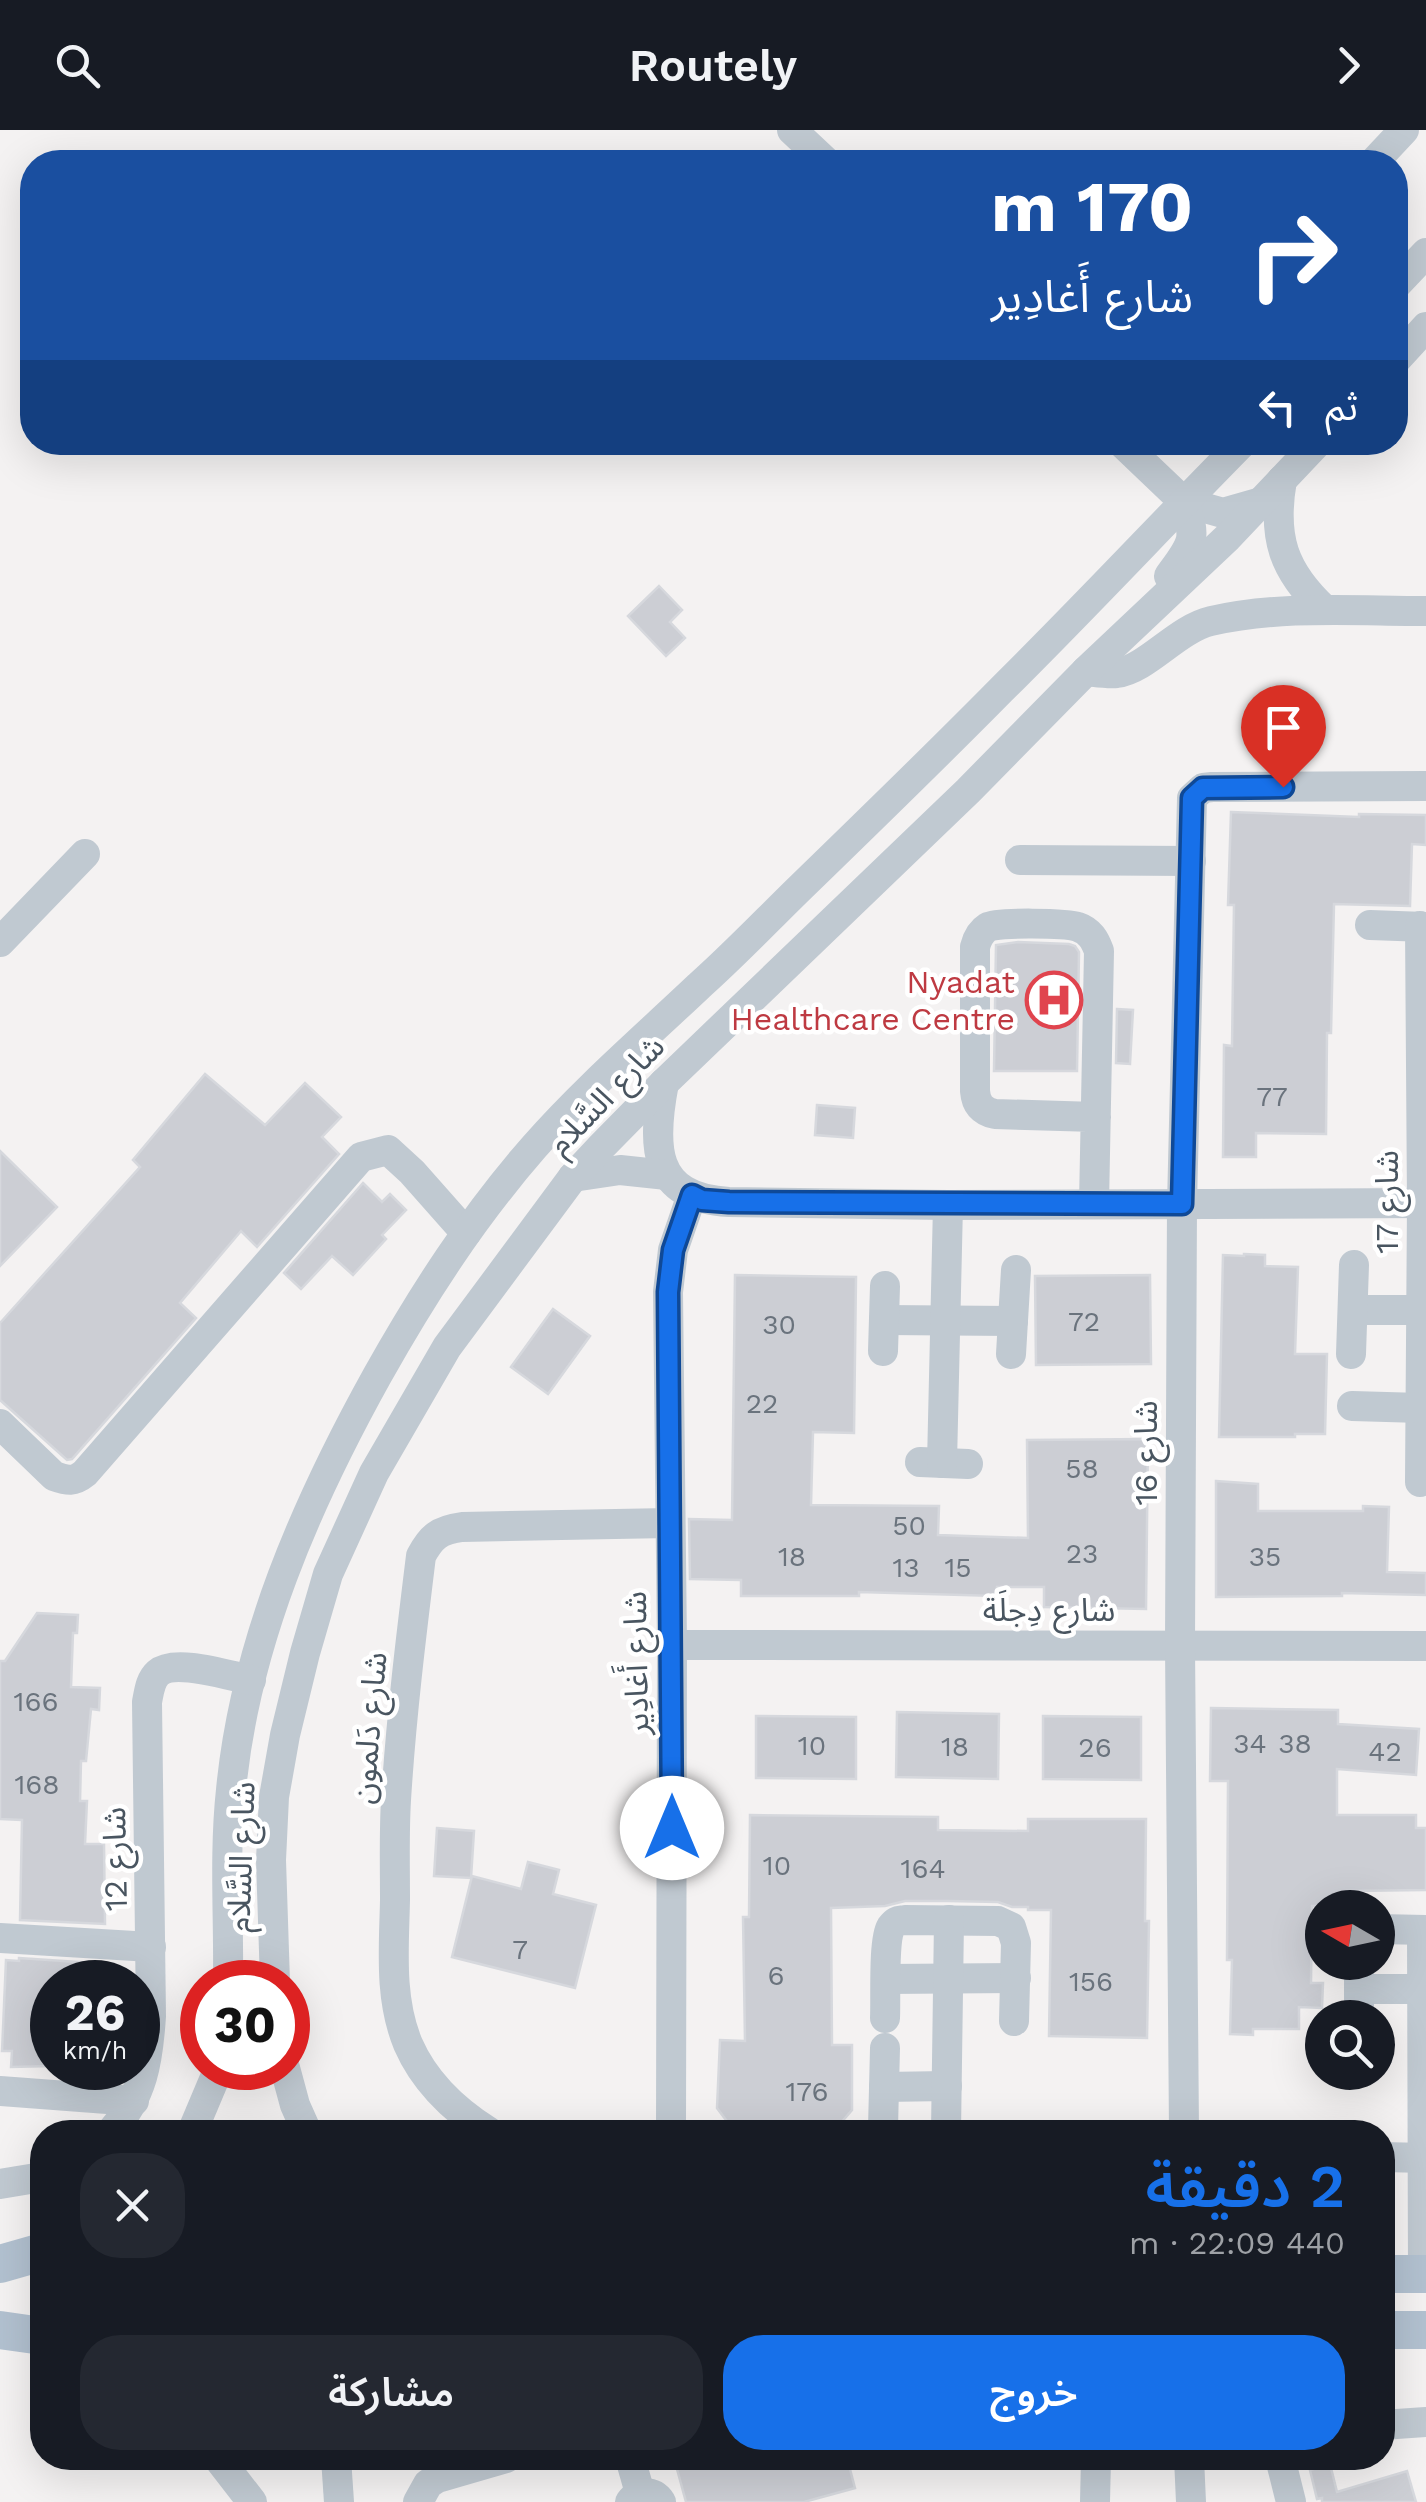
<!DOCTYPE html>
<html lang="ar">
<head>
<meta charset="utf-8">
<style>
	:root { --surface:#171b24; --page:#242831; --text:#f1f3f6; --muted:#9ea1a6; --accent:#1770e9 }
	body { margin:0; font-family:"Work Sans","Noto Sans Arabic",sans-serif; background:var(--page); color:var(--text); direction:rtl; height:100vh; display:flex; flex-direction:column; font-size:38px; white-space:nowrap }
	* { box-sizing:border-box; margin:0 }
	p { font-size:32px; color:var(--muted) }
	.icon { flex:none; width:55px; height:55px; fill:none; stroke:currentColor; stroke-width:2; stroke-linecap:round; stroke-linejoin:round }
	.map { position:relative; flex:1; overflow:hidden; direction:ltr }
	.details { position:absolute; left:30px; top:1990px; width:1365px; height:350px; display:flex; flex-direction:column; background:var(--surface); border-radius:40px; box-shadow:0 10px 40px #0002; direction:rtl }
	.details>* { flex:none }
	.hud { position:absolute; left:20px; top:20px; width:1388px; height:305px; border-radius:40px; box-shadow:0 10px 40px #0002; direction:rtl; background:#1a4fa0; color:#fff; overflow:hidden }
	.needle { width:65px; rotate:279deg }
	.tools { position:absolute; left:1305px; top:1760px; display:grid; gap:20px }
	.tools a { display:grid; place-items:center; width:90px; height:90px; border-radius:50%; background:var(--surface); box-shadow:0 10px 40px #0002; font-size:50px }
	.speed { position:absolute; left:30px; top:1830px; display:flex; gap:20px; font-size:50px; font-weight:700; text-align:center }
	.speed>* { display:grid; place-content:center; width:130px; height:130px; border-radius:50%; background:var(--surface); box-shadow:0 10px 40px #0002; line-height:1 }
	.speed small { font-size:25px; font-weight:400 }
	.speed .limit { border:15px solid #d22; background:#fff; color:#111 }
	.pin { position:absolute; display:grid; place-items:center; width:85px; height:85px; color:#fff; margin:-102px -42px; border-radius:50% 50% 50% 0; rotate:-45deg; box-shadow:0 0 10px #0007 }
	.pin .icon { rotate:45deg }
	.me { position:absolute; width:110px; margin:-55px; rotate:0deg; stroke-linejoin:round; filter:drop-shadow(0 0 8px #0008) }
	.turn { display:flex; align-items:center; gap:35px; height:210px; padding:0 50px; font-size:45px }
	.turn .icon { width:130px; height:130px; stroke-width:2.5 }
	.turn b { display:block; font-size:70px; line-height:85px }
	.then { display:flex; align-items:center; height:95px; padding:0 50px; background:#0003; gap:20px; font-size:38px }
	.round { display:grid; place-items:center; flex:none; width:105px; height:105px; border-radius:40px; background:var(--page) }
	.headline { display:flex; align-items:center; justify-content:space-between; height:170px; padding:0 50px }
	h1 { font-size:60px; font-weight:600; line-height:75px; color:var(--accent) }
	.cta { display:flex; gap:20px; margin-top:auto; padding:20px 50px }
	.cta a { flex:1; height:115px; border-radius:40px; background:var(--accent); color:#fff; font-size:40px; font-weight:600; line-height:115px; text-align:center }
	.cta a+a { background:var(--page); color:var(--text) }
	header { display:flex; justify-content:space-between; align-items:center; height:130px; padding:0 50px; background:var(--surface); font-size:45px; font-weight:600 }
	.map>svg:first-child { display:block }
	.building { fill:#ccced4; stroke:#d6d8dd; stroke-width:2.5 }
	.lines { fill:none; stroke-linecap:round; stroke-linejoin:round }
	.minor { stroke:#c0c9d1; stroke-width:30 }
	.major { stroke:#b2c1d0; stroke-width:38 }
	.route-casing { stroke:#0f4997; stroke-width:25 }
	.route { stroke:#1770e9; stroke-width:18 }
	.labels { text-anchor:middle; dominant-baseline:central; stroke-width:9; stroke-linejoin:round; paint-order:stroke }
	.number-label { font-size:28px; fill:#6a737d }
	.health-label { font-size:32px; fill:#be3a42; stroke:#fff; text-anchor:end }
	.street-label { font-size:32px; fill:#495560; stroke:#fff }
</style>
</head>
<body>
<header><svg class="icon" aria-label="forward" viewBox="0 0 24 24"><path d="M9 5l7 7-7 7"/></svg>Routely<svg class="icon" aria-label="search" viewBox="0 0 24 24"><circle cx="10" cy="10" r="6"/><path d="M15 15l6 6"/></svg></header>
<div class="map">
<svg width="1426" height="2372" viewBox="0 0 1426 2372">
	<rect width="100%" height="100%" fill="#f4f2f2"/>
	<g class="building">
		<polygon points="659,456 682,480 670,492 685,508 666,526 628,486"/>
		<polygon points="1231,682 1359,687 1359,684 1426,685 1426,715 1412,714 1410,776 1334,774 1331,903 1327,903 1326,1004 1256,1003 1256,1027 1223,1027 1224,915 1232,916 1234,775 1228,775"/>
		<polygon points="1018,812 1069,814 1075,816 1079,822 1077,941 994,941 996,815"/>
		<polygon points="1117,879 1133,880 1130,934 1116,933"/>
		<polygon points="205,944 265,995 305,953 341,987 322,1007 339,1024 257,1117 241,1101 180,1173 196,1188 72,1329 67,1330 0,1270 0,1193 140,1037 133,1030"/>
		<polygon points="817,975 855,978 853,1008 815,1005"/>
		<polygon points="0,1021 57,1077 0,1136"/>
		<polygon points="363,1053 382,1072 390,1064 406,1080 382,1105 386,1109 353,1145 332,1126 301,1159 284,1143"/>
		<polygon points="1244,1124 1265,1125 1265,1136 1298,1137 1295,1224 1327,1224 1325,1304 1295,1304 1295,1307 1219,1307 1223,1125 1244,1126"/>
		<polygon points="735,1145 856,1147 854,1303 813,1302 811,1375 939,1376 938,1405 1028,1408 1027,1310 1148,1309 1146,1479 1044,1477 1044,1457 997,1457 996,1466 859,1462 859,1466 741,1466 741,1450 690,1449 689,1389 732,1390"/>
		<polygon points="1150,1145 1151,1234 1036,1235 1035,1146"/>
		<polygon points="553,1179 590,1206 548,1264 511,1237"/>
		<polygon points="1216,1351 1258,1354 1258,1381 1363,1381 1363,1376 1389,1377 1387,1442 1426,1443 1426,1465 1342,1463 1342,1466 1216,1467"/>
		<polygon points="37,1483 78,1485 77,1503 73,1503 71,1557 100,1558 99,1580 91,1579 86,1631 81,1631 80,1671 87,1671 85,1714 104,1714 105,1794 20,1790 22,1690 0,1689 0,1531 5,1531"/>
		<polygon points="1211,1578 1338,1580 1338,1594 1419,1599 1416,1645 1337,1639 1337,1685 1416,1685 1416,1698 1426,1698 1426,1760 1347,1761 1347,1776 1312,1776 1311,1853 1323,1853 1322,1878 1299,1877 1299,1899 1253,1899 1253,1905 1230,1904 1232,1830 1227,1830 1228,1651 1210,1651"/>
		<polygon points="897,1582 999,1584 998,1649 896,1647"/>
		<polygon points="756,1586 856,1587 856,1649 756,1648"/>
		<polygon points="1043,1586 1141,1587 1141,1650 1043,1649"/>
		<polygon points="750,1685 938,1687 938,1700 1028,1701 1028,1689 1146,1689 1145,1791 1149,1791 1147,1908 1049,1906 1051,1780 1028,1780 1028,1777 1012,1777 998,1772 948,1771 905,1771 885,1776 831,1778 832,1915 852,1915 852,1980 833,2002 791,2002 785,1993 771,2002 735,2002 717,1978 720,1910 745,1911 743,1787 749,1787"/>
		<polygon points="437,1698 474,1701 471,1748 434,1746"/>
		<polygon points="528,1732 559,1740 553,1764 596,1775 575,1858 452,1827 472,1746 521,1759"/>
		<polygon points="19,1828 107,1834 106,1852 52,1852 52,1936 11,1937 12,1921 2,1921 6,1830 19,1831"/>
		<polygon points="674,2328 847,2328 855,2358 804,2372 686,2372"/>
		<polygon points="1330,2334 1337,2362 1407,2341 1416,2372 1322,2372 1322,2368 1317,2369 1310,2340"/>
	</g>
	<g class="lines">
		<g class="minor">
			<polyline points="792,0 826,32"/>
			<polyline points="1374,32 1404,0"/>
			<polyline points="1395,156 1426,123"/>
			<polyline points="1395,231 1426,197"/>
			<polyline points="1121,312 1184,372 1223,383 1258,373"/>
			<path d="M 1282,350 C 1272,407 1283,441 1325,480"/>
			<path d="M 1169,446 C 1192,414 1198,411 1184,372"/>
			<path d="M 1086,541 C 1096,542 1107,544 1117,543 C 1147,539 1177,499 1211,491 C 1281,475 1355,481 1426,481"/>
			<polyline points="1020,730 1191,731"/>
			<polyline points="1370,795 1426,797"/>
			<polyline points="1420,796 1422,1073 1420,1352"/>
			<polyline points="0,812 85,724"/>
			<path d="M 664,953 C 652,1015 651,1068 729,1072 L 948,1075 L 1426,1073"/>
			<polyline points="573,1047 620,1040 667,1045"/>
			<path d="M 1094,1074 L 1099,821 C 1095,810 1090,801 1078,797 C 1067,793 997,792 988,797 C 980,802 977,809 975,817 L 975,961 C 976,974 982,981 995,984 L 1096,987"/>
			<polyline points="1353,1180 1426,1180"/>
			<polyline points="884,1190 1013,1191"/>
			<polyline points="883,1221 885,1156"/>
			<polyline points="1011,1224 1016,1140"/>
			<polyline points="1351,1224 1354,1135"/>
			<polyline points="1352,1276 1421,1278"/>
			<path d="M 0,1294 L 54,1346 C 68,1351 74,1352 85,1343 L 361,1027 L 388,1020 L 412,1042 L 466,1103"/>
			<polyline points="920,1332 968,1334"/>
			<polyline points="942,1333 948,1075"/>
			<polyline points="672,1515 1426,1516"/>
			<polyline points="1378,1799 1426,1800"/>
			<polyline points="1422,1800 1423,2144"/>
			<polyline points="0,1808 151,1817"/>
			<polyline points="886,1849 1016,1848"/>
			<path d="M 228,1852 C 229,1789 224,1724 231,1660 C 245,1513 306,1374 377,1246 C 423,1164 472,1088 534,1017 C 585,959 643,909 699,856 C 735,824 768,789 802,756 C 869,691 936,626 1001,560 C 1083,479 1162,394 1243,312"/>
			<polyline points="275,1852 271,1730 274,1667 285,1605 305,1523 328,1444 374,1343 447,1217 573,1047 602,1016 664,953 968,661 1086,541 1228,407 1318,312"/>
			<polyline points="1359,1859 1426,1859"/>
			<path d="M 885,1888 C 886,1870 883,1810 891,1797 C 896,1790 898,1791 905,1790 L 998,1791 L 1011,1797 L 1016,1813 L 1014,1891"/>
			<polyline points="1359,1888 1359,1832"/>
			<polyline points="285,1938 295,1975 307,2002"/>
			<polyline points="884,1957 947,1956"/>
			<polyline points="0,1961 134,1971"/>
			<polyline points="883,1998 885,1918"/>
			<path d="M 111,2002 C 143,1966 148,1932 151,1886 L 147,1572 C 149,1562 150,1550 158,1543 C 175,1528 230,1546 251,1550"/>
			<polyline points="192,2002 219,1938"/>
			<path d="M 489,2002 C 454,1980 425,1953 408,1914 C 389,1868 394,1818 395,1770 C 395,1737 394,1703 396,1670 C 401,1589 411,1507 421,1426 C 431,1407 439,1400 462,1397 L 669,1393"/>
			<polyline points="671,2002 672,1515 668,1162 673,1120 692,1065"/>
			<polyline points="946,2002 949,1790"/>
			<polyline points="1184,2002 1180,1515 1182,1074 1192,668 1203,658 1212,657 1426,656"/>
			<polyline points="1382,2027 1426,2028"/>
			<polyline points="0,2054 42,2047"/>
			<polyline points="1382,2295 1426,2292"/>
			<polyline points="218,2328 252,2372"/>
			<polyline points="336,2328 339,2372"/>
			<polyline points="630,2328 640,2363"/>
			<polyline points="1189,2328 1191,2372"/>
			<polyline points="1280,2328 1291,2372"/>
			<polyline points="418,2372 428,2354 437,2348 506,2328"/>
			<path d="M 630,2372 C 638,2361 653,2360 661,2372"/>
			<polyline points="1095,2372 1096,2328"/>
		</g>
		<g class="major">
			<polyline points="0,2134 42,2122"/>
			<polyline points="1382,2144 1426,2144"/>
			<polyline points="0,2200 42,2206"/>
			<polyline points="1382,2200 1426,2200"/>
		</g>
	</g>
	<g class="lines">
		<g class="route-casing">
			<polyline id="route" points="672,1698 668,1162 673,1120 692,1065 702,1070 729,1072 1182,1074 1192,668 1203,658 1283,657"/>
		</g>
		<use href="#route" class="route"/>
	</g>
	<defs>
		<g id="hospital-ring" transform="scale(2.875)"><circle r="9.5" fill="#fff" stroke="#e0444e" stroke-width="1.5"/><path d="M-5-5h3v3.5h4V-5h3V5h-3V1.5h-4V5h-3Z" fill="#e0444e"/></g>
	</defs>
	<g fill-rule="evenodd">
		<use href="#hospital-ring" x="1054" y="870"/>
	</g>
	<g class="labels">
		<g class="number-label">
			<text x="1272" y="966">77</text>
			<text x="1084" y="1191">72</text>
			<text x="779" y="1194">30</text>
			<text x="762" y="1273">22</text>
			<text x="1082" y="1338">58</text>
			<text x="909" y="1395">50</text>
			<text x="1082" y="1423">23</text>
			<text x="792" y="1426">18</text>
			<text x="1265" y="1426">35</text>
			<text x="906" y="1437">13</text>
			<text x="958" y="1437">15</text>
			<text x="36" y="1571">166</text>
			<text x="1250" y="1613">34</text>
			<text x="1295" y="1613">38</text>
			<text x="812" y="1615">10</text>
			<text x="955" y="1616">18</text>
			<text x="1095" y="1617">26</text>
			<text x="1385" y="1621">42</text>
			<text x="37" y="1654">168</text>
			<text x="777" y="1735">10</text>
			<text x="923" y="1738">164</text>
			<text x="520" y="1819">7</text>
			<text x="776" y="1845">6</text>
			<text x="1091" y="1851">156</text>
			<text x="807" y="1961">176</text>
		</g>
		<g class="health-label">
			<text x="1015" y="852">Nyadat<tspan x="1015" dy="37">Healthcare Centre</tspan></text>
		</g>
		<g class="street-label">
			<text transform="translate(606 965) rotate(-46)">شارع السَّلام</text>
			<text transform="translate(1387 1072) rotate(-90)">شارع 17</text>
			<text transform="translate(1146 1323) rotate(-90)">شارع 16</text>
			<text x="1049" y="1480">شارع دِجلَة</text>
			<text transform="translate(636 1533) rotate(-91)">شارع أَغادِير</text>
			<text transform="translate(369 1598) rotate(-85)">شارع دَلمون</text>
			<text transform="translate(241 1727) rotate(-88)">شارع السَّلام</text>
			<text transform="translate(115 1729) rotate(-91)">شارع 12</text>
		</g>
	</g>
</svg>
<div class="tools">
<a><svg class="needle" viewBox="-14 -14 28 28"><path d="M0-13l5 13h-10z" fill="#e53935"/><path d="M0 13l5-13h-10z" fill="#9ea1a6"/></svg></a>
<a><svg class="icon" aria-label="search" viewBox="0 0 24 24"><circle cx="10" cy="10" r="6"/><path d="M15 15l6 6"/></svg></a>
</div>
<div class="speed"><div>26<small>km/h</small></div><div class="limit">30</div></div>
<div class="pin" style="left:1283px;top:657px;background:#d93025"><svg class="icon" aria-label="arrive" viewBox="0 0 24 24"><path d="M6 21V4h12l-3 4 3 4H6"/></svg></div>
<svg class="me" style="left:672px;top:1698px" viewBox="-20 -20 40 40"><circle r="19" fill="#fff"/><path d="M0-13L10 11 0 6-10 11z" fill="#1770e9"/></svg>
<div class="hud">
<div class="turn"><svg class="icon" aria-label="right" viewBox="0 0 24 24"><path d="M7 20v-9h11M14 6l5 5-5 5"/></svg><div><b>170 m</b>شارع أَغادِير</div></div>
<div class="then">ثم<svg class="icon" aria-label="left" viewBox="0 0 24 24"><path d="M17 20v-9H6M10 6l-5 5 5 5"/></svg></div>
</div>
<section class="details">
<div class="headline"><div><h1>2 دقيقة</h1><p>440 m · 22:09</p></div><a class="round"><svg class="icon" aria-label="close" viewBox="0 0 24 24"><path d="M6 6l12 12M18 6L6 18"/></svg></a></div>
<div class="cta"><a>خروج</a><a>مشاركة</a></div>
</section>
</div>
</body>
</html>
